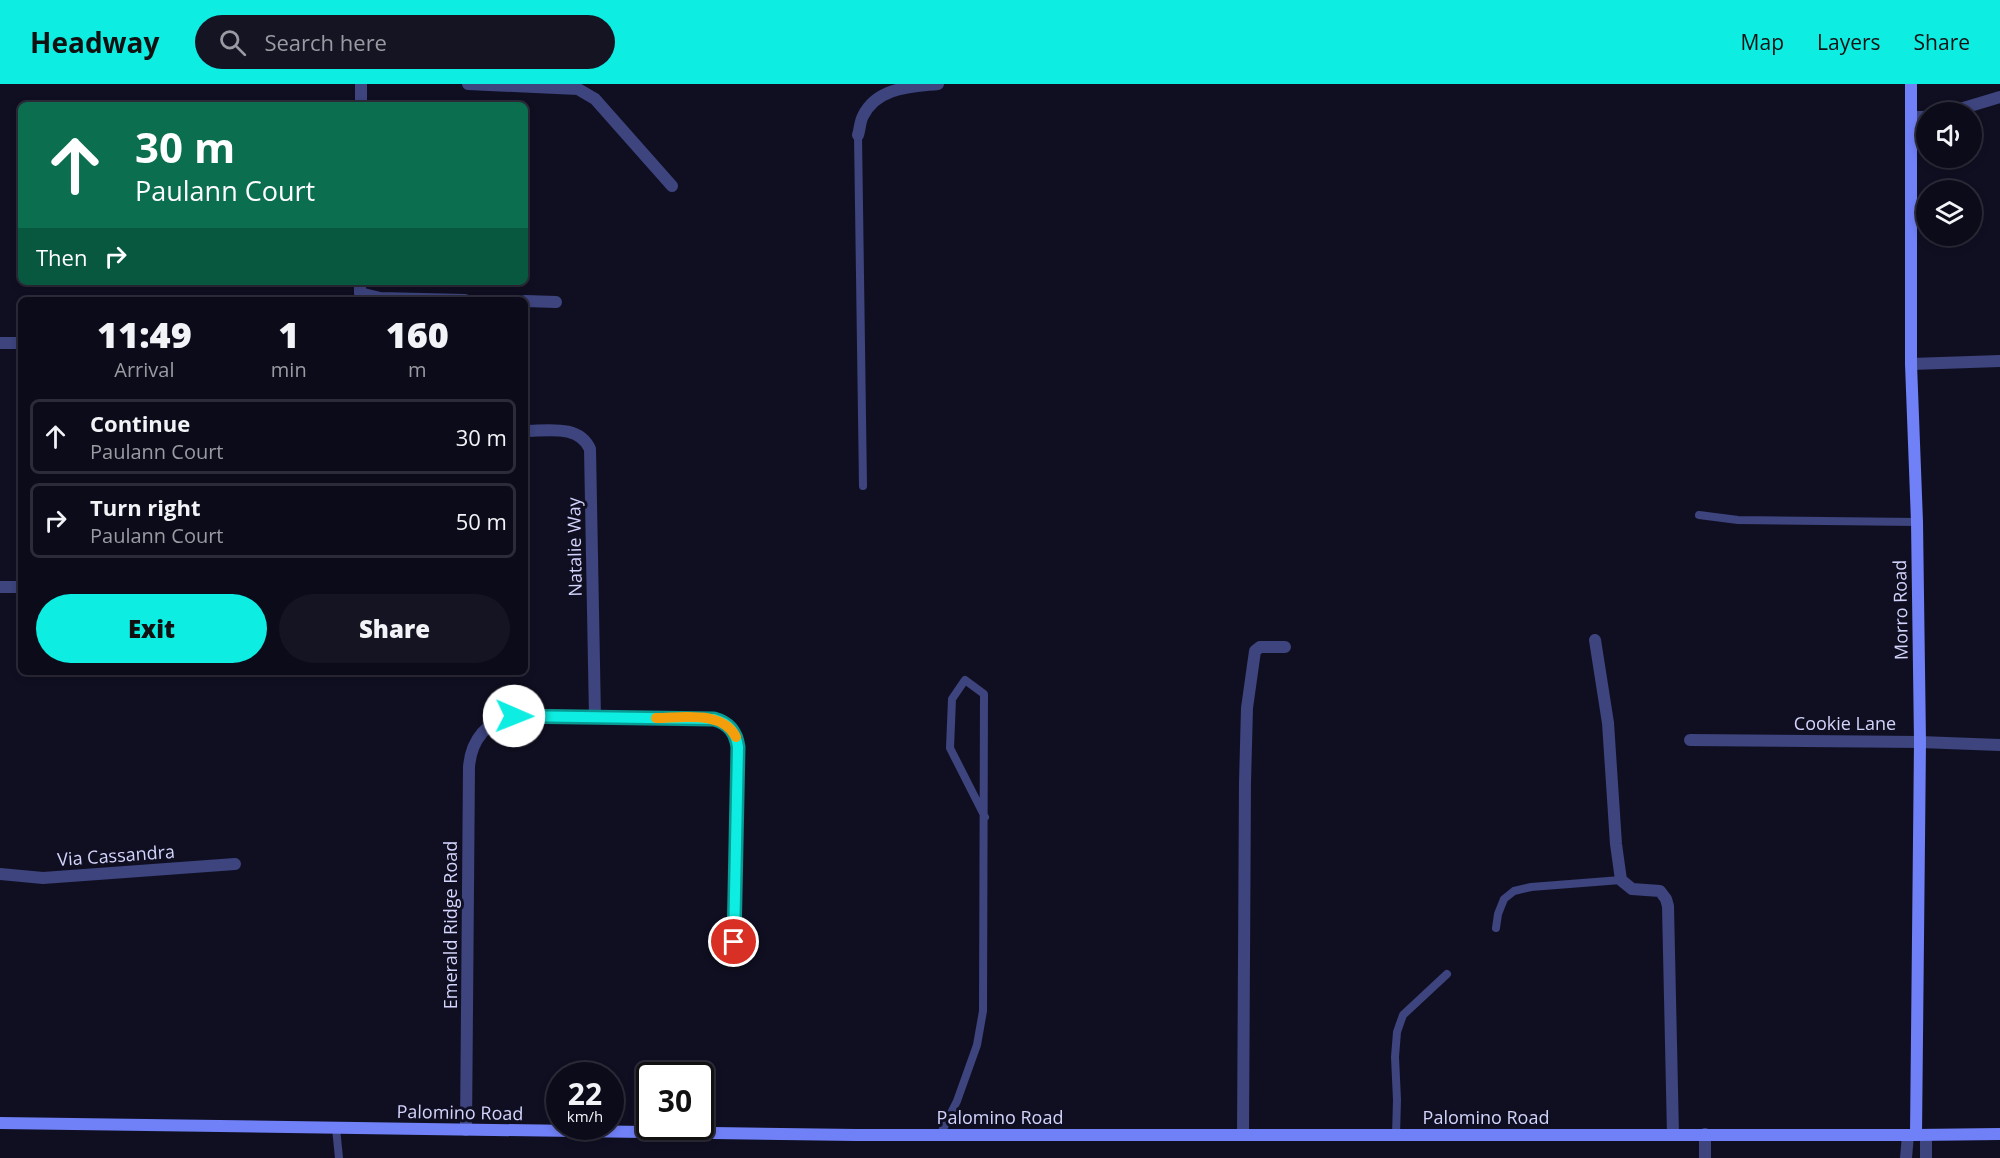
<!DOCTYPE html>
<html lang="en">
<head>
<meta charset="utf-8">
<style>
	:root { --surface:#0c0b1a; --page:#151423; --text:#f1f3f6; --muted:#9a9ba2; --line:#2c2b39; --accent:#0eede2 }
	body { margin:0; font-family:"Open Sans",sans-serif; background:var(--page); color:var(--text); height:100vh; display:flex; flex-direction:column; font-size:22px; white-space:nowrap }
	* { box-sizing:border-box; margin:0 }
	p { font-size:20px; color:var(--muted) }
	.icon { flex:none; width:33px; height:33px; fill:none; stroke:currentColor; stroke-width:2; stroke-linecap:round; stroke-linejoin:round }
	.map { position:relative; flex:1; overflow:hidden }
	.sheet { position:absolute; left:18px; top:213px; width:510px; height:378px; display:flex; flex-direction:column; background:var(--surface); border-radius:9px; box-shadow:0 3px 9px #0003,0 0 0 2px var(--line) }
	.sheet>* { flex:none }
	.guide { position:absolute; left:18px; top:18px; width:510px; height:183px; border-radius:9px; box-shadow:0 3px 9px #0003,0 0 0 2px var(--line); background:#0b6e4f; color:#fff; overflow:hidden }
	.buttons { position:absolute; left:1916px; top:18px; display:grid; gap:12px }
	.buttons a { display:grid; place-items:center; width:66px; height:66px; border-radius:50%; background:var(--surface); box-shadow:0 3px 9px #0003,0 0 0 2px var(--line); font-size:30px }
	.speed { position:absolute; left:546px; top:978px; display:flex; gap:12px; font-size:30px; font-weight:700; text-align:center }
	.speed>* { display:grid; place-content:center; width:78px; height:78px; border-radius:50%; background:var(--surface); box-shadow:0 3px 9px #0003,0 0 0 2px var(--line); line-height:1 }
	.speed small { font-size:15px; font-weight:400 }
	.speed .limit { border:3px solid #111; border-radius:9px; background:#fff; color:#111 }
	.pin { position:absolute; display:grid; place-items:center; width:51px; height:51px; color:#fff; margin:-26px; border:3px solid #fff; border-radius:50%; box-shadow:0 2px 6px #0007 }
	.me { position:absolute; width:66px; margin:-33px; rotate:91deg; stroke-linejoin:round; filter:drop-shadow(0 0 4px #0008) }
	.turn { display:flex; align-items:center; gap:21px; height:126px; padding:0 18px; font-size:27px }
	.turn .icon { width:78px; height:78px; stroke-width:2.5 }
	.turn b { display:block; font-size:42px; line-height:51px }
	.then { display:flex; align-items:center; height:57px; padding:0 18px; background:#0003; gap:12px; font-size:22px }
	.eta { display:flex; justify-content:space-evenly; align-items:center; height:102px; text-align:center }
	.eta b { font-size:36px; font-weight:800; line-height:42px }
	.action { display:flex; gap:12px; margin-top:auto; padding:12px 18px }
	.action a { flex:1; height:69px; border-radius:36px; background:var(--accent); color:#111; font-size:24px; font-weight:800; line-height:69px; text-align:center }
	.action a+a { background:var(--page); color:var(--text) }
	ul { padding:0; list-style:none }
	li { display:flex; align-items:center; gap:18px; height:75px; margin:0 12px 9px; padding:0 6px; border:3px solid var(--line); border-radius:9px }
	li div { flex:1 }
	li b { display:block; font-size:22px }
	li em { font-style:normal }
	header { display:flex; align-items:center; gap:36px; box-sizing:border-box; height:84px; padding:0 30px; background:var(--accent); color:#111 }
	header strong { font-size:28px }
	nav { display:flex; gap:33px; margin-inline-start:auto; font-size:21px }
	.search { width:420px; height:54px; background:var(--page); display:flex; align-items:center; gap:15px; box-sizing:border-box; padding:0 21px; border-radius:33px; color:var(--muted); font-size:22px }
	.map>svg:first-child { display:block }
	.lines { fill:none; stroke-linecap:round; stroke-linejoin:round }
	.lane { stroke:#3d447e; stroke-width:8 }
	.street { stroke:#3d447e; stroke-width:12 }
	.secondary { stroke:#7080f7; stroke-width:12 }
	.route-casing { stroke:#099a93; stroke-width:15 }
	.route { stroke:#0eede2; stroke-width:10 }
	.slow { stroke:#f59e0b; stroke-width:10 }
	.labels { text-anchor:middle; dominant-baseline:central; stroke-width:6; stroke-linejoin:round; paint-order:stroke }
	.street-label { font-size:18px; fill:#d3d4fc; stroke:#100f22 }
</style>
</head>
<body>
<header>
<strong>Headway</strong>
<div class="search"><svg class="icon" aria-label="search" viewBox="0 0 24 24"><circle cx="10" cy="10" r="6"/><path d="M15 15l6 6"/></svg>Search here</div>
<nav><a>Map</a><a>Layers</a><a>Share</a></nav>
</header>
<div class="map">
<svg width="2000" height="1074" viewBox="0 0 2000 1074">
	<rect width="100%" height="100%" fill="#100f22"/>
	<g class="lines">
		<g class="lane">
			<polyline points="858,51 863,402"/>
			<polyline points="1699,431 1738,436 1917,438"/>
			<polyline points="1496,844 1498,830 1504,815 1514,807 1531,803 1621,796"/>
			<polyline points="336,1044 339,1074"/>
			<polyline points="940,1051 957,1017 977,961 983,927 984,610 965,596 952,615 950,664 985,733"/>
			<polyline points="1396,1051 1397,1016 1395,973 1397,948 1403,931 1447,890"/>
		</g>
		<g class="street">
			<polyline points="468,0 578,5 595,15 672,102"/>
			<polyline points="361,21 361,0"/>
			<polyline points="1950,28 2000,13"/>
			<polyline points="1911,33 1926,33"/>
			<path d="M 858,51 C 860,45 860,37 863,32 C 877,3 911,3 938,0"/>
			<polyline points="360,198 360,209 380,214 465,216"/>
			<polyline points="525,217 556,218"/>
			<polyline points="0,259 21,259"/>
			<polyline points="1911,280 2000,277"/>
			<path d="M 525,347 C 547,347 579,340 590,365 L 595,633"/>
			<polyline points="0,503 21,503"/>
			<polyline points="1595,556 1608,639 1616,760 1621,796 1632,805 1660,807 1666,815 1668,822 1673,1051"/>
			<polyline points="1690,656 1920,658 2000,661"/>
			<polyline points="0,790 43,794 235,780"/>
			<path d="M 466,1046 L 469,683 C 471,656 487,636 514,632 L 714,635 C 729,639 736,648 738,663 L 734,858"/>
			<polyline points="1705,1050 1705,1074"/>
			<polyline points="1243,1051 1245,698 1247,624 1255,567 1260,563 1285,563"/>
			<polyline points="1926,1051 1926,1074"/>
			<polyline points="1906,1074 1908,1051"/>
		</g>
		<g class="secondary">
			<polyline points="1911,0 1911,280 1917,438 1920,658 1916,1051"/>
			<polyline points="0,1039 856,1051 1916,1051 2000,1050"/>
		</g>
	</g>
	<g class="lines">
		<g class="route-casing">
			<path id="route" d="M 514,632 L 714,635 C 729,639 736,648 738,663 L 734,858"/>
		</g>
		<use href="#route" class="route"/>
		<path class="slow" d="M 656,634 C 682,634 722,626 736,653"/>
	</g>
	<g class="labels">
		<g class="street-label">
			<text transform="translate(574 463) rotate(-91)">Natalie Way</text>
			<text transform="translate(1900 526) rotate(-91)">Morro Road</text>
			<text x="1845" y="639">Cookie Lane</text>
			<text transform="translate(116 771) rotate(-4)">Via Cassandra</text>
			<text transform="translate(450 841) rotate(-90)">Emerald Ridge Road</text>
			<text transform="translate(460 1028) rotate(1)">Palomino Road</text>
			<text x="1000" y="1033">Palomino Road</text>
			<text x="1486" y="1033">Palomino Road</text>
		</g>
	</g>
</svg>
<div class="buttons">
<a><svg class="icon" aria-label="sound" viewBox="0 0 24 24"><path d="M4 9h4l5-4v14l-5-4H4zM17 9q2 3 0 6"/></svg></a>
<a><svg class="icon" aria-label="layers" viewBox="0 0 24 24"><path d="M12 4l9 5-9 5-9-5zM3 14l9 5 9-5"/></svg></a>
</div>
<div class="speed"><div>22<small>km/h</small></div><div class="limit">30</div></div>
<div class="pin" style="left:734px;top:858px;background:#d93025"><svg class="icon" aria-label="arrive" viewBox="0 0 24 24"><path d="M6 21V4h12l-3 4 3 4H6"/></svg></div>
<svg class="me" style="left:514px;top:632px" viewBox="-20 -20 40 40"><circle r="19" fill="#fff"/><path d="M0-13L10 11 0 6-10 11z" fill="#0eede2"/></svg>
<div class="guide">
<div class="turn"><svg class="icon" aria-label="ahead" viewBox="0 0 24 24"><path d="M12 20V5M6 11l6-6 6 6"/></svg><div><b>30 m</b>Paulann Court</div></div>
<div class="then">Then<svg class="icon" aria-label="right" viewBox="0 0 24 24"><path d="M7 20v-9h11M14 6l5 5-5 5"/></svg></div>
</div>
<section class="sheet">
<div class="eta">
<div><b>11:49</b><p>Arrival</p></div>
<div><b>1</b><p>min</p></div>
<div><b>160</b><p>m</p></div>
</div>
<ul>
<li><svg class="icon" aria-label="ahead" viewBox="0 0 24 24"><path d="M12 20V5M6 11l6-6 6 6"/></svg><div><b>Continue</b><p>Paulann Court</p></div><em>30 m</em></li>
<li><svg class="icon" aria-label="right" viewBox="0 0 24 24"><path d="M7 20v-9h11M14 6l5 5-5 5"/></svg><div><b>Turn right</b><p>Paulann Court</p></div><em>50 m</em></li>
</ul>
<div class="action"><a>Exit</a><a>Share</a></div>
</section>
</div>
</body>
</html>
